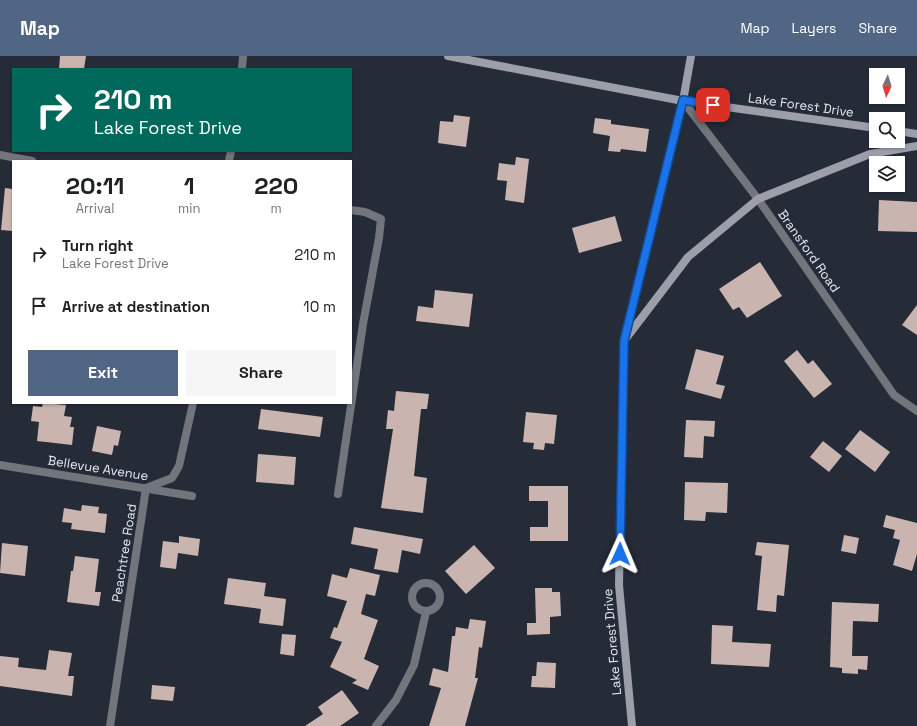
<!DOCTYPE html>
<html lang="en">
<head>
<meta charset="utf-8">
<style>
	:root { --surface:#fff; --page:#f6f6f6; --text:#202124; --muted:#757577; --accent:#516585 }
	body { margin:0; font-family:"Space Grotesk",sans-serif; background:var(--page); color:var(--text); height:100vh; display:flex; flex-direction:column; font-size:15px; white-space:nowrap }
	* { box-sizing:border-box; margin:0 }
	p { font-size:13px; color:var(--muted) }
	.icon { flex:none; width:22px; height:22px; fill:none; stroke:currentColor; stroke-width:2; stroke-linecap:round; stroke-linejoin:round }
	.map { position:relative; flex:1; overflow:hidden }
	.drawer { position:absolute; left:12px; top:104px; width:340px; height:244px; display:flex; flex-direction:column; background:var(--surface); border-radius:0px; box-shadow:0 1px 3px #0004 }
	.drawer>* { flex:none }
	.top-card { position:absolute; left:12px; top:12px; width:340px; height:84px; border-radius:0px; box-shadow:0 1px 3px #0004; background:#00695c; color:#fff; overflow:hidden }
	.needle { width:26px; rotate:184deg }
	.controls { position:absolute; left:869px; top:12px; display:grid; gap:8px }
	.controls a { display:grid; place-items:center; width:36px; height:36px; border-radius:0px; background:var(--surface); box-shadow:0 1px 3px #0004; font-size:20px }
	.pin { position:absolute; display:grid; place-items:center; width:34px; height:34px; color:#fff; margin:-17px; border-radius:8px; box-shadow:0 2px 6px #0006 }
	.me { position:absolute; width:44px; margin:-22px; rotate:1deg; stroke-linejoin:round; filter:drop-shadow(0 0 3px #0008) }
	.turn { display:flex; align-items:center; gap:14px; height:84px; padding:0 16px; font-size:18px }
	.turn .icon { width:52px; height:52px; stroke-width:2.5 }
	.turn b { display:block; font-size:28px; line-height:34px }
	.eta { display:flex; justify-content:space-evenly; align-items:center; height:68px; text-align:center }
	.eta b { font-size:24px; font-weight:600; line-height:28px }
	.cta { display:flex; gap:8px; margin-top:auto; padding:8px 16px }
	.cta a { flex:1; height:46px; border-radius:0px; background:var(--accent); color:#fff; font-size:16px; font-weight:600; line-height:46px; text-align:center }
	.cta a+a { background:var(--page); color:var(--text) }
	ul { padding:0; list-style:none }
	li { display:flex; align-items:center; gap:12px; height:52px; padding:0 16px }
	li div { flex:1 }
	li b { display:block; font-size:15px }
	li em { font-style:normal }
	header { display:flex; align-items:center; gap:24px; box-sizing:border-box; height:56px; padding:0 20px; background:var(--accent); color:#fff }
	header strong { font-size:19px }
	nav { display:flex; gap:22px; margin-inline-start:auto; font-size:14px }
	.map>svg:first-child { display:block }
	.building { fill:#c9b4af }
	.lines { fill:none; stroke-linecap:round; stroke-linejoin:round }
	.street { stroke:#73757c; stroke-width:8 }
	.secondary { stroke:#9c9faa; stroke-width:8 }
	.route-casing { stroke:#114b97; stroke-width:10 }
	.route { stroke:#1a73e8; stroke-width:7 }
	.labels { text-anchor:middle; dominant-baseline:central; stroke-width:4; stroke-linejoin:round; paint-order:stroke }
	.street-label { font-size:13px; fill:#e4e8f1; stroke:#262b38 }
</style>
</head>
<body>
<header>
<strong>Map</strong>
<nav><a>Map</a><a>Layers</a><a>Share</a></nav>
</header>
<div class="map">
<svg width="917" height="670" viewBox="0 0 917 670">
	<rect width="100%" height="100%" fill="#262b38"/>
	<g class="building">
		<polygon points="60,0 86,0 84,13 59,13"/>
		<polygon points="454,59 470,61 466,91 438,87 440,65 453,66"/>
		<polygon points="595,62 611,64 611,68 649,73 646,96 621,93 620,96 608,95 610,80 593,77"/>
		<polygon points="516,101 529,103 524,147 505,144 507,125 497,124 499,107 515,109"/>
		<polygon points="5,132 13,133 13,175 1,174"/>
		<polygon points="879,144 917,146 917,176 878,175"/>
		<polygon points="615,160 622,185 579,197 572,172"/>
		<polygon points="760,206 782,240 747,262 739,251 733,254 719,233"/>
		<polygon points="435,234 473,238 469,271 416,265 418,250 433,252"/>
		<polygon points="917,249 917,279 902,269"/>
		<polygon points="696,293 724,300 716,328 725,330 721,343 685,333"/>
		<polygon points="797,294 808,308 813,304 832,328 814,342 784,305"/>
		<polygon points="396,335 429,338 427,353 421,353 414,420 427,422 423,457 381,452 393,373 386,373 388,354 394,355"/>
		<polygon points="43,347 66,349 64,360 72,361 70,371 74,371 72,389 37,385 39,366 31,365 33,350 42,351"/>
		<polygon points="261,353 323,361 320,381 258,373"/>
		<polygon points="526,356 557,359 554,388 545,387 544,394 533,393 534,387 523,386"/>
		<polygon points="686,364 715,365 714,381 704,380 703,402 684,401"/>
		<polygon points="97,370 121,375 118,390 114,389 112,399 92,395"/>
		<polygon points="860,374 890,396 875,416 845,393"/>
		<polygon points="823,385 842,400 829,416 810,401"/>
		<polygon points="258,398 296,401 294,429 256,426"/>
		<polygon points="685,426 728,427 727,457 706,456 705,465 684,464"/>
		<polygon points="529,430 568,430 568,485 530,485 530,471 548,471 548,445 529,445"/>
		<polygon points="82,449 99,451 98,457 107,458 105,477 71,473 72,467 62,466 64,452 81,455"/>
		<polygon points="886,459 917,467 917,498 912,515 893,509 900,484 893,482 895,474 883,471"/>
		<polygon points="354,471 423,483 420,498 402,494 398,517 374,513 378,493 351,488"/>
		<polygon points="844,479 859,482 856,498 841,495"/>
		<polygon points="179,480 200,483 198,500 178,497 176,513 160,511 163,485 179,487"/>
		<polygon points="757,486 789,489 784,540 777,539 776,556 757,554 762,500 755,499"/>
		<polygon points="2,487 28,490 25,520 0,517"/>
		<polygon points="474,489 495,512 466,538 445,515"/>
		<polygon points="75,500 99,503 95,536 101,536 99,550 67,546 71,515 73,515"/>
		<polygon points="350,512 380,519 375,540 366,538 361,558 378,564 364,603 379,610 368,634 352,627 357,624 330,611 342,586 330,582 334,571 337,572 347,545 327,540 332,518 347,522"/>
		<polygon points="228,522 266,527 264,540 286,543 283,570 259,567 261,553 224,548"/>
		<polygon points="535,532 552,532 552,536 560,536 561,560 550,561 550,578 527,579 527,567 536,567"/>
		<polygon points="832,546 879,548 878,566 853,565 852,600 868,600 867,614 858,613 858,618 842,617 842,612 830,611"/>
		<polygon points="470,563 486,565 482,592 479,591 475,622 478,622 465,670 429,670 441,632 429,629 433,612 448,616 452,580 455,580 456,571 468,573"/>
		<polygon points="712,569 733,570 732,586 771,588 769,611 711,608"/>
		<polygon points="282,578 296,579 294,600 280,598"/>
		<polygon points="49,594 72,597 68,620 74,620 72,640 0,630 0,600 19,602 18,611 46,614"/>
		<polygon points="537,606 556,607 555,632 531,631 532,620 536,620"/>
		<polygon points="152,629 175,631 173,645 151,643"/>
		<polygon points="342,634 359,657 340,670 305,670 323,658 318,651"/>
	</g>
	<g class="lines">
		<g class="street">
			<polyline points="242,13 243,0"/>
			<polyline points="683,45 758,143 894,339 917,355"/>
			<polyline points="0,99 32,105"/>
			<polyline points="229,105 231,95"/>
			<polyline points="0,409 192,440"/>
			<polyline points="338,438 363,268 379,182 381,163 365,156 351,154"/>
			<circle cx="426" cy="541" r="14"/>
			<polyline points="110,670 146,432 172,422 179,410 193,347"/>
			<polyline points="376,670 396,644 414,609 426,556"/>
		</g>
		<g class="secondary">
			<polyline points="448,0 683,45 876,72"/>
			<polyline points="898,75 917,78"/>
			<polyline points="627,281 688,201 758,143 870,98 917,90"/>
			<polyline points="632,670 619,529 624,285 683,45 691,0"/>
		</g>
	</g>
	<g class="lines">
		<g class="route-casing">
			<polyline id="route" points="620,498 624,285 683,44 713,49"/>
		</g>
		<use href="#route" class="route"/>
	</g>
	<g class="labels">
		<g class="street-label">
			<text transform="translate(801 49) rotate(8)">Lake Forest Drive</text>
			<text transform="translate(809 195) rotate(55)">Bransford Road</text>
			<text transform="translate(98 412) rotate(9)">Bellevue Avenue</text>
			<text transform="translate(124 497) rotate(-81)">Peachtree Road</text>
			<text transform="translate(612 586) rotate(-95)">Lake Forest Drive</text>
		</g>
	</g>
</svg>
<div class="controls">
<a><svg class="needle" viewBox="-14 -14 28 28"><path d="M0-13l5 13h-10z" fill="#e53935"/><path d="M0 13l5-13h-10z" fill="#757577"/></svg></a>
<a><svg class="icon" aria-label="search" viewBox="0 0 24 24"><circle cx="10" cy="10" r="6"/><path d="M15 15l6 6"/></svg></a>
<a><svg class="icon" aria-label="layers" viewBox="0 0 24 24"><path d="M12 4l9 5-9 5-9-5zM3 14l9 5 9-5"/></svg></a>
</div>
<div class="pin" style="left:713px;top:49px;background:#d93025"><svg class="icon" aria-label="arrive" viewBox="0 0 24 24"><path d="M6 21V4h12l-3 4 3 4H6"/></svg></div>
<svg class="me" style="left:620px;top:498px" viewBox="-20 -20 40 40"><path d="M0-17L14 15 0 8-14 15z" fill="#1a73e8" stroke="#fff" stroke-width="4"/></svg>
<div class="top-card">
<div class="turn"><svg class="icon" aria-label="right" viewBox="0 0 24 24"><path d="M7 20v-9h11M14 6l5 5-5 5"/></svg><div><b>210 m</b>Lake Forest Drive</div></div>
</div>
<section class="drawer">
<div class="eta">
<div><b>20:11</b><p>Arrival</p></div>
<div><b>1</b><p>min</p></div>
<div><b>220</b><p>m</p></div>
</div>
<ul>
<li><svg class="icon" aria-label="right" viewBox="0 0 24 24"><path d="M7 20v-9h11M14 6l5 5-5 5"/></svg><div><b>Turn right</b><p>Lake Forest Drive</p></div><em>210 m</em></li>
<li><svg class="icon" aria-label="arrive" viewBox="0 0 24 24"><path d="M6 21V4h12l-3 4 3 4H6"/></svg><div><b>Arrive at destination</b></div><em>10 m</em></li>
</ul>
<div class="cta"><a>Exit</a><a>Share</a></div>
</section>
</div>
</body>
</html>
